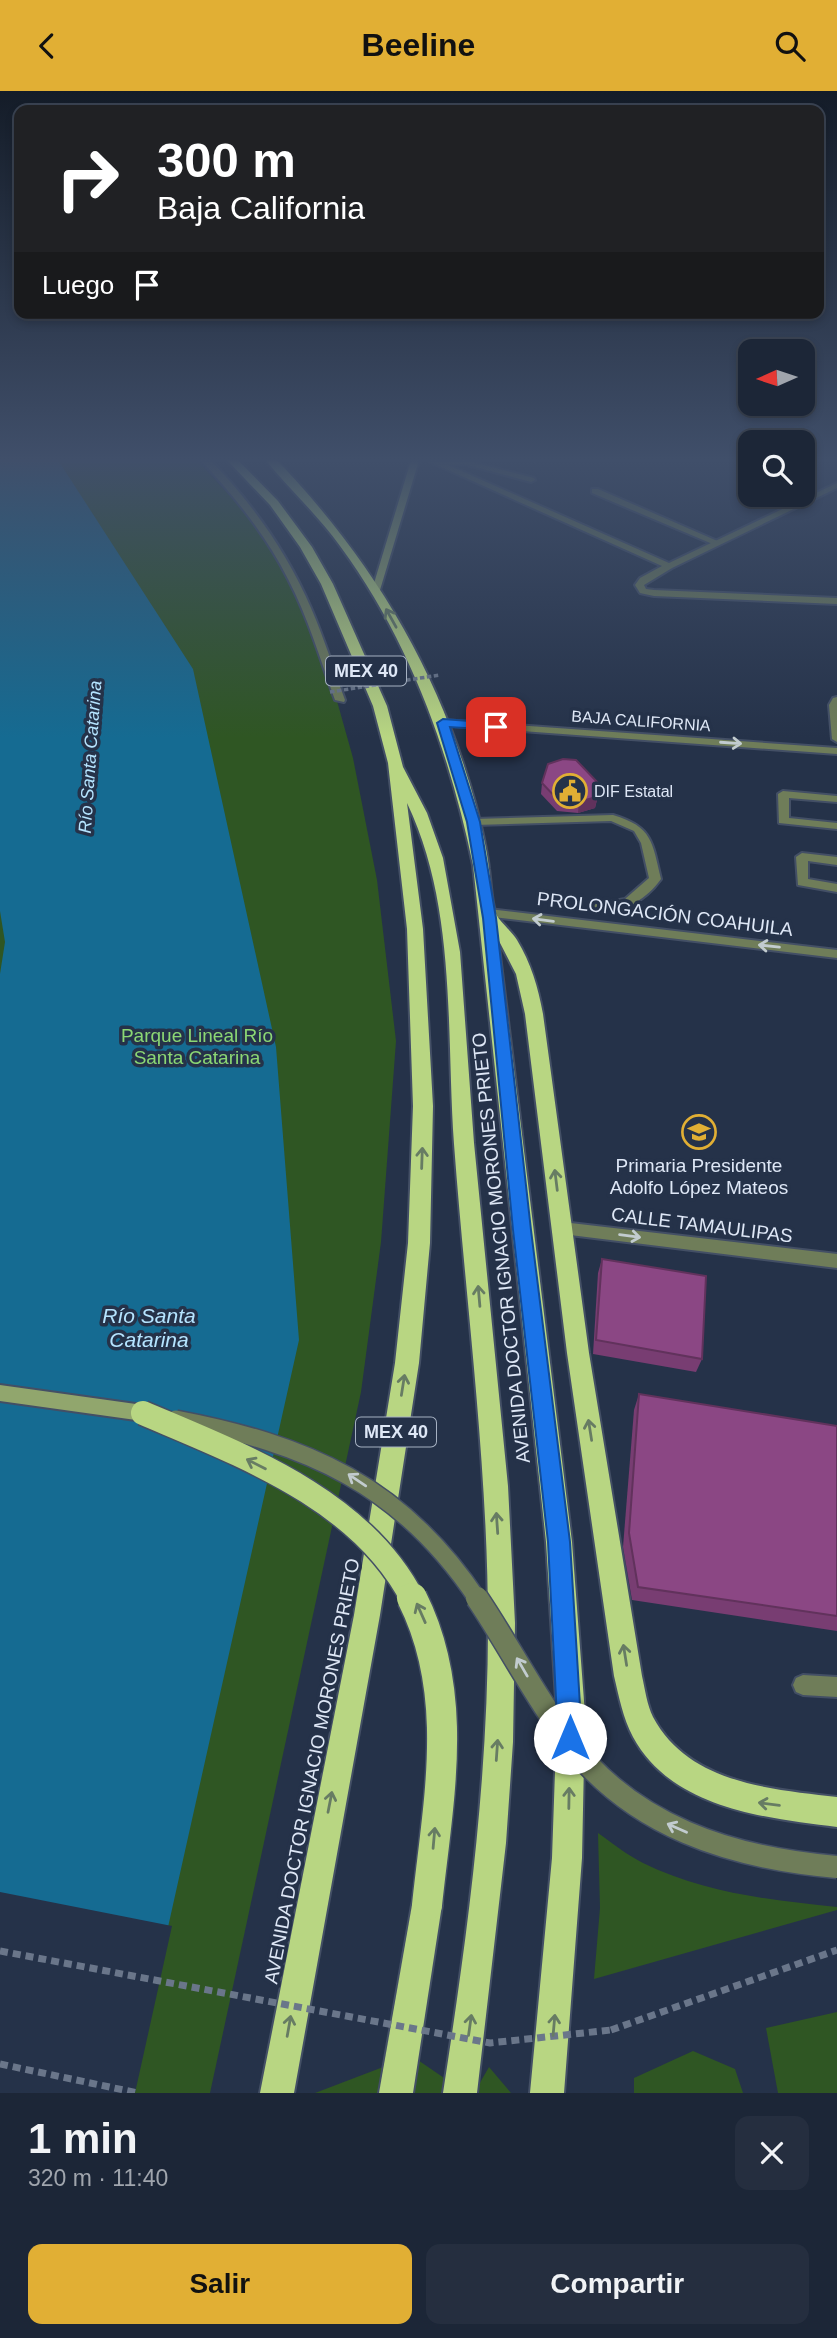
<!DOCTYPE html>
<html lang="es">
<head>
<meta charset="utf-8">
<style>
	:root { --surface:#1c2637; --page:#252e3f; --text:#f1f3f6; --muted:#a0a5ad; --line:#3a4352; --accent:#e1af34 }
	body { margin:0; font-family:Helvetica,sans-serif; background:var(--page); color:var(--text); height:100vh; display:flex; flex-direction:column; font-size:26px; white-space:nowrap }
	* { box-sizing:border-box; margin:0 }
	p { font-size:23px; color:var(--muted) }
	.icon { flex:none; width:38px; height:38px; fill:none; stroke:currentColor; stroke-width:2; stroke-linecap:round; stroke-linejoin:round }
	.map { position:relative; height:2002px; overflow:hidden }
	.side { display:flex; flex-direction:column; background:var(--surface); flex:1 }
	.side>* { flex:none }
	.guide { position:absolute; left:14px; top:14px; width:810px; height:214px; border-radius:14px; box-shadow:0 4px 10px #0003,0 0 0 2px var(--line); background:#202124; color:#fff; overflow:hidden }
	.needle { width:46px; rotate:267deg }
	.fabs { position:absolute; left:738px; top:248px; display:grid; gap:14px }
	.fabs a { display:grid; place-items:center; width:77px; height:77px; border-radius:14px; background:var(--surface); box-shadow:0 4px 10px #0003,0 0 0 2px var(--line); font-size:35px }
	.pin { position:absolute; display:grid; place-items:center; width:60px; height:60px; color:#fff; margin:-30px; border-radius:14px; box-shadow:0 4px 10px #0006 }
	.me { position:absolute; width:77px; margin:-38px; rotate:0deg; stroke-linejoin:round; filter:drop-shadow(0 0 5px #0008) }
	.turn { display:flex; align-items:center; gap:24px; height:147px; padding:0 28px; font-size:32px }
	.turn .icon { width:91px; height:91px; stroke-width:2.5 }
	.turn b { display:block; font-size:49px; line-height:60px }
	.then { display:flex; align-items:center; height:66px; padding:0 28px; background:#0003; gap:14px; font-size:26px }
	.round { display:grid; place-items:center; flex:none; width:74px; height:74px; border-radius:14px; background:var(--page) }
	.head { display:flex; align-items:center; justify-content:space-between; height:119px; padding:0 28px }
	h1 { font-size:42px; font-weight:700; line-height:52px }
	.action { display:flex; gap:14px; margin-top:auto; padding:14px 28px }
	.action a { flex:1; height:80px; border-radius:14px; background:var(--accent); color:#111; font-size:28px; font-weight:700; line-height:80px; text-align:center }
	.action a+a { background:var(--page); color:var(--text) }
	header { display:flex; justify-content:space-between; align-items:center; height:91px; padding:0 28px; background:var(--accent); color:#111; font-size:32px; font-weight:700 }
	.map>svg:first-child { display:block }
	.green { fill:#2f5623 }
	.water { fill:#156b92 }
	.pier { fill:#253249 }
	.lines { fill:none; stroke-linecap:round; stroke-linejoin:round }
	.service-casing { stroke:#434f65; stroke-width:4 }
	.pedestrian-casing { stroke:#434f65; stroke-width:4 }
	.minor-casing { stroke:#434f65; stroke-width:4 }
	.secondary-casing { stroke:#434f65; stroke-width:4 }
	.trunk-casing { stroke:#434f65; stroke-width:4 }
	.path { stroke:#6a768a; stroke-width:7; stroke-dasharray:8 5; stroke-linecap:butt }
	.service { fill:#6f7d59; fill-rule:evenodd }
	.pedestrian { fill:#6f7d59; fill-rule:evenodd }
	.minor { fill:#6f7d59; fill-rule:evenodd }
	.secondary { fill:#91a66d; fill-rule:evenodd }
	.trunk { fill:#b8d682; fill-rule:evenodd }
	.tertiary-bridge-far1-casing { stroke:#434f65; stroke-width:20; stroke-linecap:butt }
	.tertiary-bridge-casing { stroke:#434f65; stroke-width:25; stroke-linecap:butt }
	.trunk-bridge-far1-casing { stroke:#434f65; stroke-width:27; stroke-linecap:butt }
	.trunk-bridge-casing { stroke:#434f65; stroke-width:33; stroke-linecap:butt }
	.path-bridge-far1 { stroke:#6a768a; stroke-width:3.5; stroke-dasharray:4.5 2.5; stroke-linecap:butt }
	.path-bridge { stroke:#6a768a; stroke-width:7; stroke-dasharray:8 5; stroke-linecap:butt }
	.tertiary-bridge-far1 { stroke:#6f7d59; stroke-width:17 }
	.tertiary-bridge { stroke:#6f7d59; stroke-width:22 }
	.trunk-bridge-far1 { stroke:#b8d682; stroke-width:24 }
	.trunk-bridge { stroke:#b8d682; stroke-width:30 }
	.wall { fill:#783d72 }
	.shaded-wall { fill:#61325c }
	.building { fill:#8b4784; stroke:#61325c; stroke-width:2 }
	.oneway { stroke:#677c63 }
	.oneway2 { stroke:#c2cccf }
	.route { fill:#1a73e8; stroke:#114b97; stroke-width:2 }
	.labels { text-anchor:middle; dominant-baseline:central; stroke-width:7; stroke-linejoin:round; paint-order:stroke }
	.far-street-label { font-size:16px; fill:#dee7f6; stroke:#253249 }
	.far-poi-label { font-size:16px; fill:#dee7f6; stroke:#253249; text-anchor:start }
	.shield { fill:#253249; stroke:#a6b1c2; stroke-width:2 }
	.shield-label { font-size:18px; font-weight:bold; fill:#dee7f6 }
	.far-water-label { font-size:18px; font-style:italic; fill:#b5e4ff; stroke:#253249 }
	.street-label { font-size:19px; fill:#dee7f6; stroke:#253249 }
	.park-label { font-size:19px; fill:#8bd774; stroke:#253249 }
	.poi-label { font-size:19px; fill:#dee7f6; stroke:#253249 }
	.water-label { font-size:21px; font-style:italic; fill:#b5e4ff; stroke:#253249 }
</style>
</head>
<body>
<header><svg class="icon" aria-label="back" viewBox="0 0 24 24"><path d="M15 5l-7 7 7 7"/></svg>Beeline<svg class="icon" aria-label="search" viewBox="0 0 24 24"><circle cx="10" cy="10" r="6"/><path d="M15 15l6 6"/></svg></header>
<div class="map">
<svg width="837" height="2002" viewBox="0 0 837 2002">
	<rect width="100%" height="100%" fill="#253249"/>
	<g class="green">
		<polygon points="0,366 194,366 253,430 297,499 328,578 353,667 377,789 396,950 381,1151 361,1301 210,2002 0,2002"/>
		<path d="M 598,1742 C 612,1752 627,1764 643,1772 C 704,1802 770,1809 837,1816 L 837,1819 L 594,1888 L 600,1817 Z"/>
		<polygon points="837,1921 837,2002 778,2002 766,1937"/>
		<polygon points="693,1960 735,1978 743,2002 634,2002 634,1987"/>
		<polygon points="412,1965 466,2002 315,2002"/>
		<polygon points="489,1976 511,2002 474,2002"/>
	</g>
	<polygon class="water" points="0,366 56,366 193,578 276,956 299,1249 131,2002 0,2002 0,883 5,851 0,820"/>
	<polygon class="pier" points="0,1801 172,1835 135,2002 0,2002"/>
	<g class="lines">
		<g class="service-casing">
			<g id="service">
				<polygon points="522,366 538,366 539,368 535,370"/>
				<polygon points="464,369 534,387 535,389 531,391 464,373 436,374 432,372 436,370"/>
				<polygon points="592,398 598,398 722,452 715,454 592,402"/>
				<polygon points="837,606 837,651 832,648 829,614 833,607"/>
				<polygon points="783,700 837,705 837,711 789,707 789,727 837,732 837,738 779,732 778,703"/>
				<path d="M 613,724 C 653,736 652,751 661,788 C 645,810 620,825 592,820 L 590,817 L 592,814 L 625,808 L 649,787 L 641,752 L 634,740 L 611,730 L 474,734 L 468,731 L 474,728 Z"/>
				<polygon points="802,762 837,766 837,774 808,770 808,788 837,793 837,801 798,794 796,766"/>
				<polygon points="803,1584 837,1586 837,1606 803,1604 796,1601 793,1594 796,1587"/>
			</g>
		</g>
		<g class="pedestrian-casing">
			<path id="pedestrian" d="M 198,366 L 207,366 C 250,409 287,461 311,517 C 324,547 334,579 345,609 L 344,611 L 335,609 C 320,568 308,526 288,488 C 265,442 233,404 198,366 Z"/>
		</g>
		<g class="minor-casing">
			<g id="minor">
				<polygon points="419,366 430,366 669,472 837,392 837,397 672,477 644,494 646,498 654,499 837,507 837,513 654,505 640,502 635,494 640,487 662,475"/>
				<polygon points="443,629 837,657 837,663 439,634 438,632"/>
				<polygon points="489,818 837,859 837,867 485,825 483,822"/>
				<polygon points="562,1131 837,1163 837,1177 562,1143 557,1142 554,1137 557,1132"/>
			</g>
		</g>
		<g class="secondary-casing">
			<g id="secondary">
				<polygon points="412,366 420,366 380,499 373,501 372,499"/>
				<polygon points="0,1294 143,1314 149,1316 152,1322 149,1328 143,1330 0,1310"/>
			</g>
		</g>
		<g class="trunk-casing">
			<g id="trunk">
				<path d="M 224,366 L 235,366 L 278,410 L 312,456 L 333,493 L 387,615 L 403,676 L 427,722 L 443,767 L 460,861 L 474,1052 L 508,1395 L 515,1532 L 513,1651 L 506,1752 L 477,2002 L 443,2002 C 467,1847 488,1692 488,1535 C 488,1374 466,1214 454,1053 C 446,942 457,816 407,712 L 423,838 L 433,1015 L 430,1152 L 419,1272 L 380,1524 L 294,2002 L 260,2002 L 354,1524 L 395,1272 L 408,1152 L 413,1015 L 407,838 L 388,672 L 373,615 L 321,493 L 300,456 L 270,414 Z"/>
				<path d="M 263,366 L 274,366 C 372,468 439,579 476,715 C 481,735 487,757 489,778 C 491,791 491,807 495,820 C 497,829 511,839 517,849 C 531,872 538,896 543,923 L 589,1262 L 642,1585 C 645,1598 647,1614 653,1626 C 689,1693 771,1698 837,1706 L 837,1736 C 766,1727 672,1718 633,1646 C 623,1627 619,1606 614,1585 L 567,1262 L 525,923 L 516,883 L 498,848 L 572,1451 L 585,1623 L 582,1767 L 564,2002 L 530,2002 L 552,1767 L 557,1623 L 546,1451 L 473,774 C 449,660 410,550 340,455 C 317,423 288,397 263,366 Z"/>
				<polygon points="427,1799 438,1803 442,1814 413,2002 379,2002 412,1814 416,1803"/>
			</g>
		</g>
		<g class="path">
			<polyline points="611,1939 837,1859"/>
			<polyline points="0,1973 138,2002"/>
		</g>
		<use href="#service" class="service"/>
		<use href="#pedestrian" class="pedestrian"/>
		<use href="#minor" class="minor"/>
		<use href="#secondary" class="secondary"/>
		<use href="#trunk" class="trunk"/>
		<g class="tertiary-bridge-far1-casing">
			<path id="tertiary-bridge-far1" d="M 176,1328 C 307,1353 402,1394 478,1509"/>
		</g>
		<g class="tertiary-bridge-casing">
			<path id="tertiary-bridge" d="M 477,1507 C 508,1553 533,1602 566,1647 C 631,1736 732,1767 837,1776"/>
		</g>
		<g class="trunk-bridge-far1-casing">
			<path id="trunk-bridge-far1" d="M 143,1322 C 241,1364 362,1408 413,1509"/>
		</g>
		<g class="trunk-bridge-casing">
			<path id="trunk-bridge" d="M 412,1507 C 461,1604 438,1710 427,1814"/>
		</g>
		<polyline class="path-bridge-far1" points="330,601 440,584"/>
		<polyline class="path-bridge" points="0,1860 490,1952 611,1939"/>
		<use href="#tertiary-bridge-far1" class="tertiary-bridge-far1"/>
		<use href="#tertiary-bridge" class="tertiary-bridge"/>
		<use href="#trunk-bridge-far1" class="trunk-bridge-far1"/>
		<use href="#trunk-bridge" class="trunk-bridge"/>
	</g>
	<g class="wall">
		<polygon points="542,692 598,705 595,717 578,722 557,720 541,703"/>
		<polygon points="602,1168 702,1268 696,1281 593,1263 598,1182"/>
		<polygon points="639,1303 837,1335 837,1540 632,1509 623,1456 634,1319"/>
	</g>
	<polygon class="shaded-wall" points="600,694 595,717 578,722 579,711"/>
	<g class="building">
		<polygon points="563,668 576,669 600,694 596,706 579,711 558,709 542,692 548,673"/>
		<polygon points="602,1168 706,1185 702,1268 596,1249"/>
		<polygon points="639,1303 837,1335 837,1525 638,1496 629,1442"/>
	</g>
	<defs><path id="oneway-shaft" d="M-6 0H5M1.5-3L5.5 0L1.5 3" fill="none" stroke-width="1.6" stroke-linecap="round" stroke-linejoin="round" transform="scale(1.75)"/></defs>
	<g class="oneway">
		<use href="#oneway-shaft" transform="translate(391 527) rotate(-119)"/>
		<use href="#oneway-shaft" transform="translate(422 1067) rotate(-88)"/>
		<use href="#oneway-shaft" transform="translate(556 1089) rotate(-97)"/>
		<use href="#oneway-shaft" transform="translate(479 1205) rotate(-95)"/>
		<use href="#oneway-shaft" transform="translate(403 1294) rotate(-81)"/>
		<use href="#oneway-shaft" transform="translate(590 1339) rotate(-99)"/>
		<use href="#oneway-shaft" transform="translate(256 1373) rotate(-153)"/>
		<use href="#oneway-shaft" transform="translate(497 1432) rotate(-94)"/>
		<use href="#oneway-shaft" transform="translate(421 1522) rotate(-114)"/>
		<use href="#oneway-shaft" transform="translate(625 1564) rotate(-99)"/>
		<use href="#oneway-shaft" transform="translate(497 1659) rotate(-86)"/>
		<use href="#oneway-shaft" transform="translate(569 1707) rotate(-89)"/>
		<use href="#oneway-shaft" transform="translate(330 1711) rotate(-79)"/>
		<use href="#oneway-shaft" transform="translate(769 1713) rotate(-173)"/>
		<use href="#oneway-shaft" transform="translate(434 1747) rotate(-85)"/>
		<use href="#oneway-shaft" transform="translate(470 1934) rotate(-82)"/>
		<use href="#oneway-shaft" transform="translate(554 1934) rotate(-85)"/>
		<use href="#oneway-shaft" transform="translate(289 1935) rotate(-80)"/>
	</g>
	<g class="oneway2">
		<use href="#oneway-shaft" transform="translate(731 652) rotate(4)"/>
		<use href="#oneway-shaft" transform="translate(543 829) rotate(-173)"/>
		<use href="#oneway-shaft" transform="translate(769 855) rotate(-174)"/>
		<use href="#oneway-shaft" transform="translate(630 1145) rotate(7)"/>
		<use href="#oneway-shaft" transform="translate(357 1389) rotate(-146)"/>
		<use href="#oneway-shaft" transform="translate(522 1576) rotate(-120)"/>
		<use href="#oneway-shaft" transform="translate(677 1737) rotate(-156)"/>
	</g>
	<linearGradient id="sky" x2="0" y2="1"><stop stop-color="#141c28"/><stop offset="0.57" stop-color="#404f6a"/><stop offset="1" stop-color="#404f6a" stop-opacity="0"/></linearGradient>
	<rect width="837" height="647" fill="url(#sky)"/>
	<polygon class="route" points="443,628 496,632 501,636 496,639 450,636 480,731 496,827 531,1139 570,1451 582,1647 578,1656 570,1659 562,1656 558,1647 548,1451 513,1139 483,827 467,731 437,632"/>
	<defs>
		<g id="civic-ring" transform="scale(1.75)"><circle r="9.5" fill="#253249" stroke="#e1af34" stroke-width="1.5"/><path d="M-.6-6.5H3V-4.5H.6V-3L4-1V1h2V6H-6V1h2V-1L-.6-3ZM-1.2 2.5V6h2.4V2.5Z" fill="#e1af34"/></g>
		<g id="school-ring" transform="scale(1.75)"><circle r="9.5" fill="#253249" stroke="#e1af34" stroke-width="1.5"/><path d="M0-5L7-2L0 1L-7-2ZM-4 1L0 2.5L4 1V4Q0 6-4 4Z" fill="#e1af34"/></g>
	</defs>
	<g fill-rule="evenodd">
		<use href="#civic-ring" x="570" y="700"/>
		<use href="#school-ring" x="699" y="1041"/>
	</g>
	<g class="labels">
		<g class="far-street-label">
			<text transform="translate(641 630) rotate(4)">BAJA CALIFORNIA</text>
		</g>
		<g class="far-poi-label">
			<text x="594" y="700">DIF Estatal</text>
		</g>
		<g class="shield">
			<rect x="326" y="565.5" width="80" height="29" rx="5"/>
			<rect x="356" y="1326.5" width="80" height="29" rx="5"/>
		</g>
		<g class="shield-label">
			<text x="366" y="580">MEX 40</text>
			<text x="396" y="1341">MEX 40</text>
		</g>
		<g class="far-water-label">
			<text transform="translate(90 666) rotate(-86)">Río Santa Catarina</text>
		</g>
		<g class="street-label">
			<text transform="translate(665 823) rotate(7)">PROLONGACIÓN COAHUILA</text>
			<text transform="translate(702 1134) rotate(7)">CALLE TAMAULIPAS</text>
			<text transform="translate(501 1157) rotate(-96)">AVENIDA DOCTOR IGNACIO MORONES PRIETO</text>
			<text transform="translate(312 1680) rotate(-79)">AVENIDA DOCTOR IGNACIO MORONES PRIETO</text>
		</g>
		<g class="park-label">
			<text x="197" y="944">Parque Lineal Río<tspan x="197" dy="22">Santa Catarina</tspan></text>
		</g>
		<g class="poi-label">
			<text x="699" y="1074">Primaria Presidente<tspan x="699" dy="22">Adolfo López Mateos</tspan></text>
		</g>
		<g class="water-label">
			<text x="149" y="1224">Río Santa<tspan x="149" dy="24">Catarina</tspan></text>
		</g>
	</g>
</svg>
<div class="fabs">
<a><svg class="needle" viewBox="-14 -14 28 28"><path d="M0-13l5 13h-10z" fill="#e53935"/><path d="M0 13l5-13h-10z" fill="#a0a5ad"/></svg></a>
<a><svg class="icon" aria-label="search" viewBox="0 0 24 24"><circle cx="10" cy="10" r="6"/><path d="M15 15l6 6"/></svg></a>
</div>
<div class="pin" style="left:496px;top:636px;background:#d93025"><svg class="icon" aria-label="arrive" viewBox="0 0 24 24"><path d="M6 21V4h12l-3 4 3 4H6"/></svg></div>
<svg class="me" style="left:570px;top:1647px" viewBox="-20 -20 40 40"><circle r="19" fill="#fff"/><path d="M0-13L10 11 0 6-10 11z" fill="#1a73e8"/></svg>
<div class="guide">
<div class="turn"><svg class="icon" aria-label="right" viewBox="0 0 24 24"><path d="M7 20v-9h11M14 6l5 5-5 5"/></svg><div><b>300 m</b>Baja California</div></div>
<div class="then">Luego<svg class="icon" aria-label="arrive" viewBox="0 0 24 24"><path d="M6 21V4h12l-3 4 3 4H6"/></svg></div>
</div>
</div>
<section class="side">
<div class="head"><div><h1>1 min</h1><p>320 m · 11:40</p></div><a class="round"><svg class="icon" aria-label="close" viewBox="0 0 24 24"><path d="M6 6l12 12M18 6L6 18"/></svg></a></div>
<div class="action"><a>Salir</a><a>Compartir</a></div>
</section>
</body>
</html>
